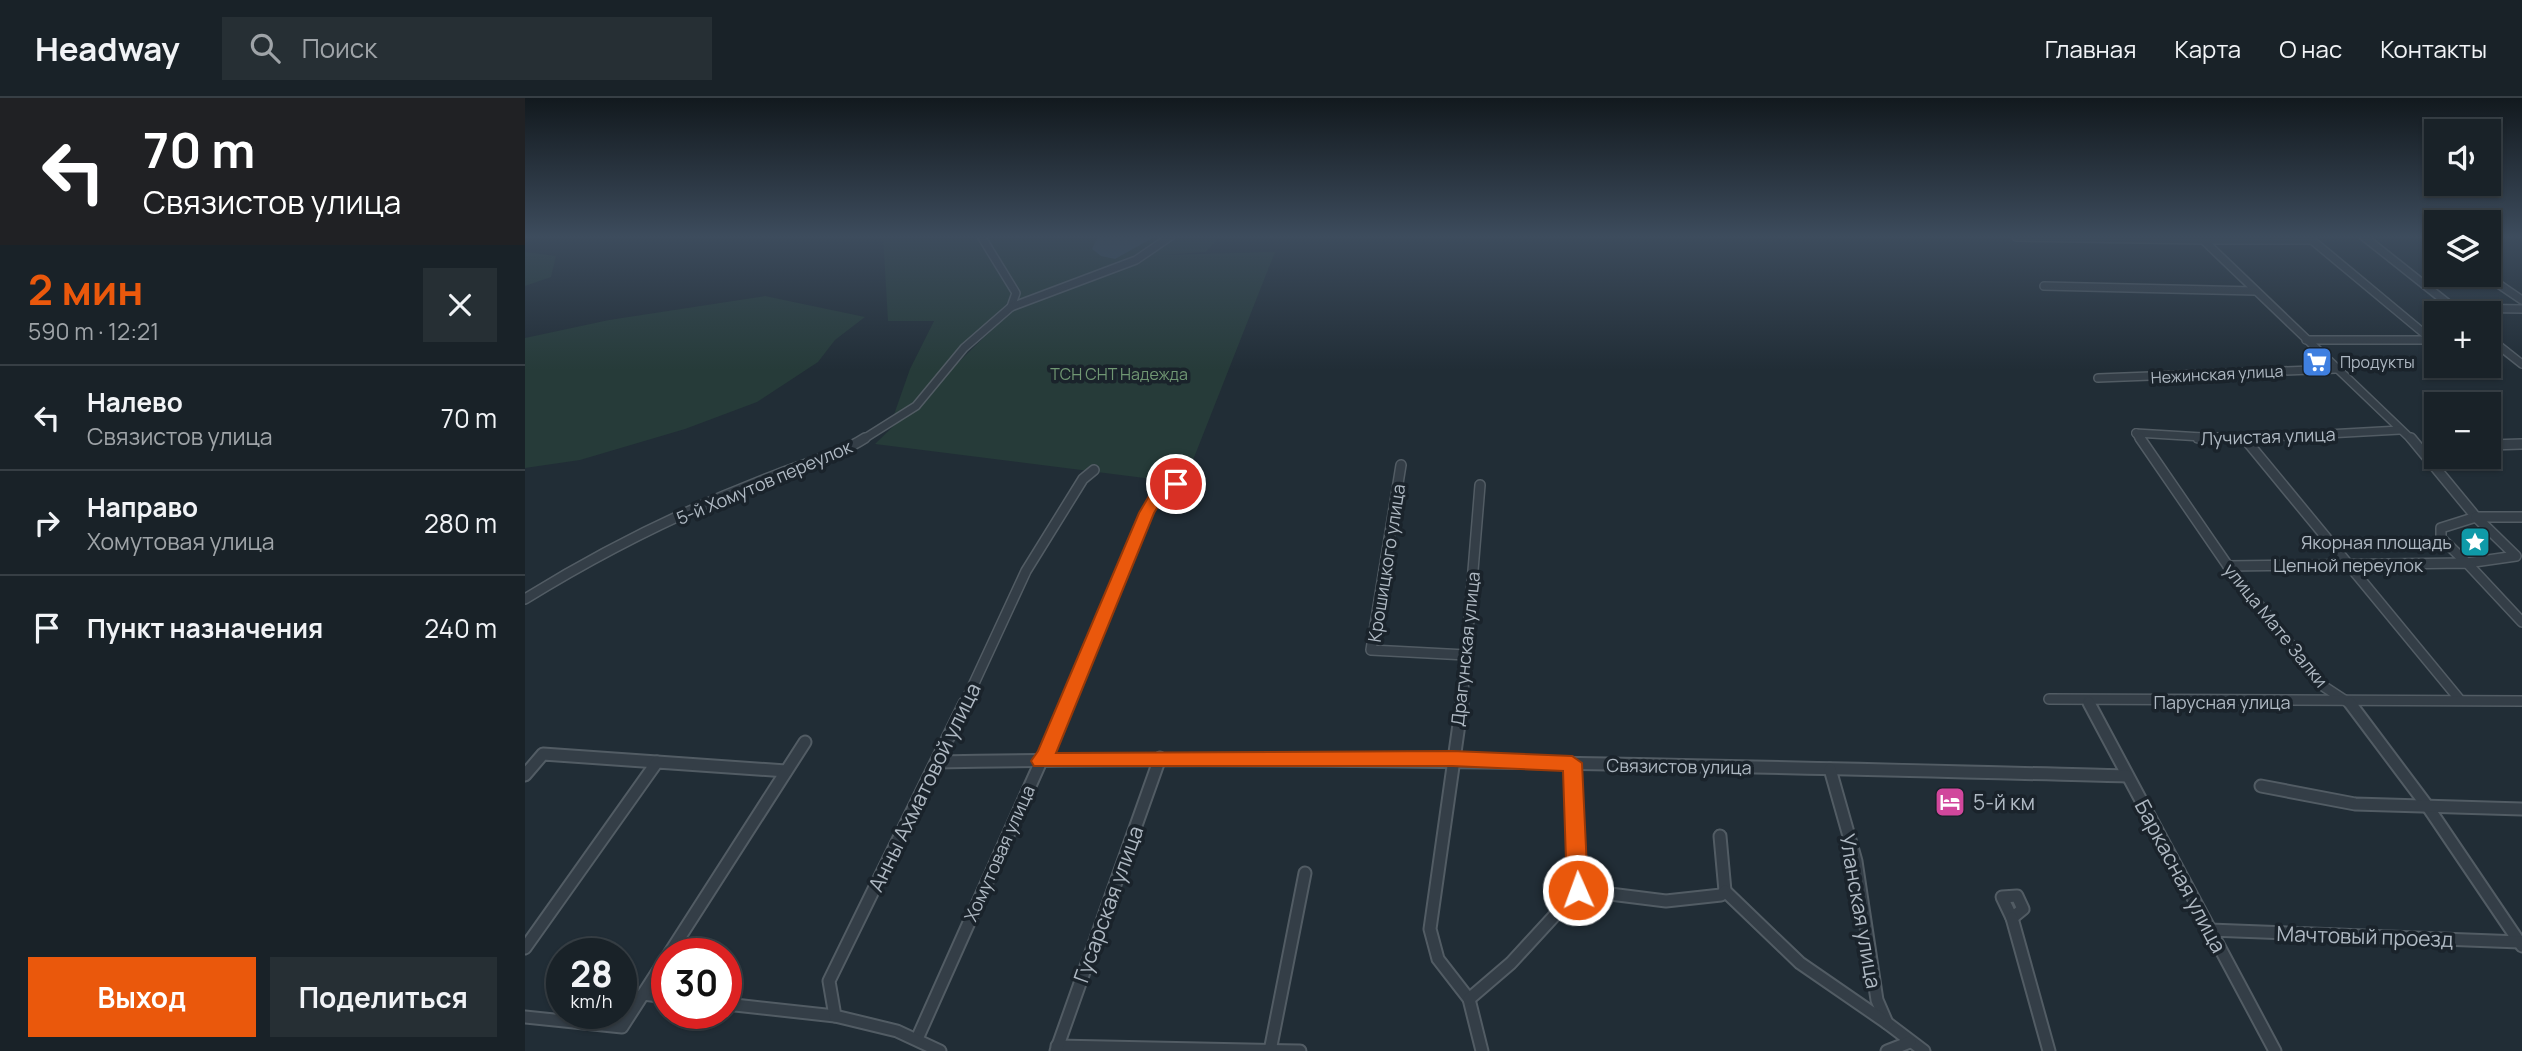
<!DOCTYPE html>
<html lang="ru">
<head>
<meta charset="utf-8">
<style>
	:root { --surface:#192228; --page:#262f34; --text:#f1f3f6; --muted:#9fa4a8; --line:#373f45; --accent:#ea580c }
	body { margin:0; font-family:Manrope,sans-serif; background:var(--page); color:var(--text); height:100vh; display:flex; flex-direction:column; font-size:26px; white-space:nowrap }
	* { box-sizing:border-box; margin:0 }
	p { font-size:23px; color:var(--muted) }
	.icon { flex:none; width:38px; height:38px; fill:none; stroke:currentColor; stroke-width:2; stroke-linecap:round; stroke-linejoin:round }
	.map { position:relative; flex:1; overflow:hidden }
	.details { display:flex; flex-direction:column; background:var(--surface); width:525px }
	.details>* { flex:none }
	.hud { background:#202124; color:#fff; overflow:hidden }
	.fabs { position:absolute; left:1899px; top:21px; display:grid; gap:14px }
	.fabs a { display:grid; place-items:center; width:77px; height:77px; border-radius:0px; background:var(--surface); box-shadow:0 2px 5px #0004,0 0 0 2px var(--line); font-size:35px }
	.speed { position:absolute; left:21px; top:840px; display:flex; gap:14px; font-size:35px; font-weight:700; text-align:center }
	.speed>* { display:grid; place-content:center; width:91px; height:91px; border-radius:50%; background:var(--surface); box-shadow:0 2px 5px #0004,0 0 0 2px var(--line); line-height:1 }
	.speed small { font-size:18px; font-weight:400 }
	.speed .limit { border:10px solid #d22; background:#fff; color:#111 }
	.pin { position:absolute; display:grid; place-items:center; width:60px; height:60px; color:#fff; margin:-30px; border:4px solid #fff; border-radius:50%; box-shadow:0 2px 7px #0007 }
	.me { position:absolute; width:77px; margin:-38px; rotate:358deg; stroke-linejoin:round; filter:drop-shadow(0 0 5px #0008) }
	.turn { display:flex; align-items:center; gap:24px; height:147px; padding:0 28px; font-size:32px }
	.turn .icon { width:91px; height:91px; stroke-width:2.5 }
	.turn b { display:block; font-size:49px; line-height:60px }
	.round { display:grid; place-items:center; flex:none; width:74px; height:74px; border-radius:0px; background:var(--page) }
	.summary { display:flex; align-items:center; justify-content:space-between; height:119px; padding:0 28px }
	h1 { font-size:42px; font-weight:700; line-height:52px; color:var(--accent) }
	.cta { display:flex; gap:14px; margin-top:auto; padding:14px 28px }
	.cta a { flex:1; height:80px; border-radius:0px; background:var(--accent); color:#fff; font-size:28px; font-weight:700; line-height:80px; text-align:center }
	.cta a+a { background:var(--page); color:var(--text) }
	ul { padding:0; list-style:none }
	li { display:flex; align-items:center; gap:21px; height:105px; padding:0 28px; border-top:2px solid var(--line) }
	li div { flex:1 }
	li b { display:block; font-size:26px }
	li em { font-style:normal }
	header { display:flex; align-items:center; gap:42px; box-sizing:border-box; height:98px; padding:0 35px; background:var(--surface); border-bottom:2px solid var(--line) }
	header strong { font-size:33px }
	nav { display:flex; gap:38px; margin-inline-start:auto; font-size:24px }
	.search { width:490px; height:63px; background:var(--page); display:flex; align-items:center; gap:18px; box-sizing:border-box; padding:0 24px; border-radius:0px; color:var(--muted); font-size:26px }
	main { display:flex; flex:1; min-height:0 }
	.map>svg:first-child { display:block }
	.green { fill:#263b39 }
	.water { fill:#354b5d }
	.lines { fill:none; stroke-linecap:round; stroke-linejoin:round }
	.minor-far2-casing { stroke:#525c64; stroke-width:10 }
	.minor-far1-casing { stroke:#525c64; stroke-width:12 }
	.minor-casing { stroke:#525c64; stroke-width:15 }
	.minor-far2 { stroke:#343e47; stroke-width:7 }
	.minor-far1 { stroke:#343e47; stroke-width:9 }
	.minor { stroke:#343e47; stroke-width:11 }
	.route { fill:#ea580c; stroke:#983908; stroke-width:2 }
	.labels { text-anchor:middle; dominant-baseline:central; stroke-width:7; stroke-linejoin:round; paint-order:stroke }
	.far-poi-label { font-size:16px; fill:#afb9c3; stroke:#1a232b; text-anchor:start }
	.far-park-label { font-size:16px; fill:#709773; stroke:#1a232b }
	.far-street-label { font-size:16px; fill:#afb9c3; stroke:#1a232b }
	.street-label { font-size:18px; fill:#afb9c3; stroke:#1a232b }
	.poi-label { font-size:18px; fill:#afb9c3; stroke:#1a232b; text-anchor:end }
	.near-street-label { font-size:21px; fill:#afb9c3; stroke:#1a232b }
	.near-poi-label { font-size:21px; fill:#afb9c3; stroke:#1a232b; text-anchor:start }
</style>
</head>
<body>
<header>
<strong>Headway</strong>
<div class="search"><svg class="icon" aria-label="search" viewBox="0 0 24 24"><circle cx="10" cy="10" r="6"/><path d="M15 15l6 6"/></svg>Поиск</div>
<nav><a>Главная</a><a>Карта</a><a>О нас</a><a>Контакты</a></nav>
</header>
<main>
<section class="details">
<div class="hud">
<div class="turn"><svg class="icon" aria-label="left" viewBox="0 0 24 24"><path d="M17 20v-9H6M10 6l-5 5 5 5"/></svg><div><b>70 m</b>Связистов улица</div></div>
</div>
<div class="summary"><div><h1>2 мин</h1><p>590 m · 12:21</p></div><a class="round"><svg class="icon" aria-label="close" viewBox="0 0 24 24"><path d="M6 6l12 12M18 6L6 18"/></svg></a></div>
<ul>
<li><svg class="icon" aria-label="left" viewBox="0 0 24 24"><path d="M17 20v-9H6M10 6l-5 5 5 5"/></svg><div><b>Налево</b><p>Связистов улица</p></div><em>70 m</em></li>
<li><svg class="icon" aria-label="right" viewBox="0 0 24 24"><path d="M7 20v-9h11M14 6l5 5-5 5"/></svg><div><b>Направо</b><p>Хомутовая улица</p></div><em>280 m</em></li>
<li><svg class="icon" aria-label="arrive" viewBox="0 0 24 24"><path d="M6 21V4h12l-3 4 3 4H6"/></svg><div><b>Пункт назначения</b></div><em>240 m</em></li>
</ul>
<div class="cta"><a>Выход</a><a>Поделиться</a></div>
</section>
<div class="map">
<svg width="1997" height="953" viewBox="0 0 1997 953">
	<rect width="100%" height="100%" fill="#212d36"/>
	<g class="green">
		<polygon points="358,138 695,138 681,154 636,157 750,154 659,385 350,346 490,209 625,157 492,206 365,328 385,271 409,223 363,223"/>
		<polygon points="0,154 31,158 26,179 0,188"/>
		<polygon points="240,198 340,219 310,242 293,264 232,304 160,331 55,362 0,370 0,240 84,222"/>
	</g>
	<polygon class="water" points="573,138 631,138 590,161 576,158 567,151"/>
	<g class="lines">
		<g class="minor-far2-casing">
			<g id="minor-far2">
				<polyline points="456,138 491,195 486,209"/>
				<polyline points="1674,138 1887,342"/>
				<polyline points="1838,138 1935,215"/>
				<polyline points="1909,138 1911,140"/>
				<polyline points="1491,139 1678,142"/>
				<polyline points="1678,142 1787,142"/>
				<polyline points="1960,177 1997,202"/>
				<polyline points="1519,188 1730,193"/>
				<polyline points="1930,210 1997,211"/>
				<polyline points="1964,240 1997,266"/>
				<polyline points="1781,242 1907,242 1782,138"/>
				<polyline points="1573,280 1811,271"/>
				<polyline points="1611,335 1616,342"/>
				<polyline points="1611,335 1710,341 1875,332"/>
				<polyline points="337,342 391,308 439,250 486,209 611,162 646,138"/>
			</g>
		</g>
		<g class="minor-far1-casing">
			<g id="minor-far1">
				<polyline points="1615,340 1703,468 1798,588 1827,607"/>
				<polyline points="1673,340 1734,340"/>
				<polyline points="1886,340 1951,419"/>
				<polyline points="1720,341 1935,602"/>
				<polyline points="1964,347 1997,346"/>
				<polyline points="876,367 846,552 941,557"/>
				<polygon points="1951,419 1952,420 1991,458 1942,465 1916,440 1916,430"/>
				<polyline points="1951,419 1997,419"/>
				<polyline points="1703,468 1942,465 1997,524"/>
				<path d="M 0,501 C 79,452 164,410 251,377 C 281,365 312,358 340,340"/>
				<polyline points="1524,601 1997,603"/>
				<polyline points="1563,603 1565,607"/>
				<polyline points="439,607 501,473 558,381 569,372"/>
				<polyline points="541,607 621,415 629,402 651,386"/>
				<polyline points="937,607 955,387"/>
			</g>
		</g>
		<g class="minor-casing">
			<g id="minor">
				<polyline points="937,605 905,831 913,861 944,901 957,953"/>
				<polyline points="1564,605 1750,953"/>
				<polyline points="1825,605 1903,709 1997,848"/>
				<path d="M 413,664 C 810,657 1205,668 1602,678"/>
				<polyline points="1047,665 1053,792"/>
				<polyline points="1305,671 1331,763 1352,902 1362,925 1399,953"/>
				<polyline points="0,677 18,656 132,664"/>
				<polyline points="1736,688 1830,706 1997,711"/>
				<polyline points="1195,738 1200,793"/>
				<polygon points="1492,798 1498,811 1487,820 1477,799"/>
				<polyline points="1487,820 1524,953"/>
				<polyline points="1685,832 1995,844"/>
				<polyline points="0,850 132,664 261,673"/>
				<polyline points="144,856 280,644"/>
				<polyline points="118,896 142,899"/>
				<polyline points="944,901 986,865 1053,792 1141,803 1196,797 1200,793 1275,865 1362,925"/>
				<polyline points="201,906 310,918"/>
				<polyline points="0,919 97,929 142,859"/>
				<polyline points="392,941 542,605"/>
				<polyline points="532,948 775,953"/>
				<polyline points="415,953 372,933 310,918 304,883 440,605"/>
				<polyline points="531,953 635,660"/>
				<polyline points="745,953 780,775"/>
				<polyline points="1362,953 1385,944"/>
			</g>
		</g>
		<use href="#minor-far2" class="minor-far2"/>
		<use href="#minor-far1" class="minor-far1"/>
		<use href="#minor" class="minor"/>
	</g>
	<linearGradient id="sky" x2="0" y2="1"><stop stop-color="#12191e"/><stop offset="0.51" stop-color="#3d4c5d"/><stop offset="1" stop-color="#3d4c5d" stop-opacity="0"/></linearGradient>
	<rect width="1997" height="272" fill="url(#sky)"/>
	<polygon class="route" points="651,382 658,386 635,405 629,415 531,655 927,653 1047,658 1057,665 1063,792 1060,799 1053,801 1046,799 1042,792 1038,673 927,668 509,668 506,663 513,653 614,415 624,398"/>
	<defs>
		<g id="supermarket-square" transform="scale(1.575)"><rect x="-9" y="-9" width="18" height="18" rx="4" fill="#3f7fe0" stroke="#1a232b"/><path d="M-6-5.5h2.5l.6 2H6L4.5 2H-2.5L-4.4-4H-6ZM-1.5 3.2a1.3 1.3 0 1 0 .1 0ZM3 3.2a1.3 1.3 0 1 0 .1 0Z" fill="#fff"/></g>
		<g id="sight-square" transform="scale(1.575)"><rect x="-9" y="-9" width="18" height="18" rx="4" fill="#0f9aa8" stroke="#1a232b"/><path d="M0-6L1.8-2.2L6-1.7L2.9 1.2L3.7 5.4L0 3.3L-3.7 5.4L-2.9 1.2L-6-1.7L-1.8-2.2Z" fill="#fff"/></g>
		<g id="hotel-square" transform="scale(1.575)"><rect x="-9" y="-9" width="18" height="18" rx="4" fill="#d1479c" stroke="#1a232b"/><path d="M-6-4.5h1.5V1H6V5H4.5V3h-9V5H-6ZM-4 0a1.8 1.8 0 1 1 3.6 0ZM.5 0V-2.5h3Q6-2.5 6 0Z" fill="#fff"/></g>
	</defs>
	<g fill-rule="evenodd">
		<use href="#supermarket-square" x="1792" y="264"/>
		<use href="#sight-square" x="1950" y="444"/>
		<use href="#hotel-square" x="1425" y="704"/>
	</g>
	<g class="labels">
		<g class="far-poi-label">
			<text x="1815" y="264">Продукты</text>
		</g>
		<g class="far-park-label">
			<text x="594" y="276">ТСН СНТ Надежда</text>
		</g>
		<g class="far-street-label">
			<text transform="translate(1692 276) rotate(-3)">Нежинская улица</text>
		</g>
		<g class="street-label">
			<text transform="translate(1743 338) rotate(-2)">Лучистая улица</text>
			<text transform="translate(239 384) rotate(-23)">5-й Хомутов переулок</text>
			<text transform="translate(861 465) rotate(-81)">Крошицкого улица</text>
			<text x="1823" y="467">Цепной переулок</text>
			<text transform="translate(1751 527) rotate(51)">улица Мате Залки</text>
			<text transform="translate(940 551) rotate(-84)">Драгунская улица</text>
			<text x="1697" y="604">Парусная улица</text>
			<text transform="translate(1154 668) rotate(1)">Связистов улица</text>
			<text transform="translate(474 755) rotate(-66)">Хомутовая улица</text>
		</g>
		<g class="poi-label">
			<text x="1927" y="444">Якорная площадь</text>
		</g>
		<g class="near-street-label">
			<text transform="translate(399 689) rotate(-64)">Анны Ахматовой улица</text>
			<text transform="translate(1656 778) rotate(62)">Баркасная улица</text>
			<text transform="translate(583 806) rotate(-70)">Гусарская улица</text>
			<text transform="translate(1336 813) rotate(80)">Уланская улица</text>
			<text transform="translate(1840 838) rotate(2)">Мачтовый проезд</text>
		</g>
		<g class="near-poi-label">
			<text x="1448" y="704">5-й км</text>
		</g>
	</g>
</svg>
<div class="fabs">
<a><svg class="icon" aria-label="sound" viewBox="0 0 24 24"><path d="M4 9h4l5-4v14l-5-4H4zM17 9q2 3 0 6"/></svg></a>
<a><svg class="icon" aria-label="layers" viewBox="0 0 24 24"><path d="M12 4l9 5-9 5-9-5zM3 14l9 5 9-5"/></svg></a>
<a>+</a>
<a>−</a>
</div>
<div class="speed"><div>28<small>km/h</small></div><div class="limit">30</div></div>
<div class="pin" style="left:651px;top:386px;background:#d93025"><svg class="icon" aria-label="arrive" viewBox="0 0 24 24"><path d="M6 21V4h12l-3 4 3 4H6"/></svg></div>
<svg class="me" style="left:1053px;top:792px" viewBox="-20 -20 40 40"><circle r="17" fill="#ea580c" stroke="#fff" stroke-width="3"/><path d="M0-11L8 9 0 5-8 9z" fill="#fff"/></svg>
</div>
</main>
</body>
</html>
